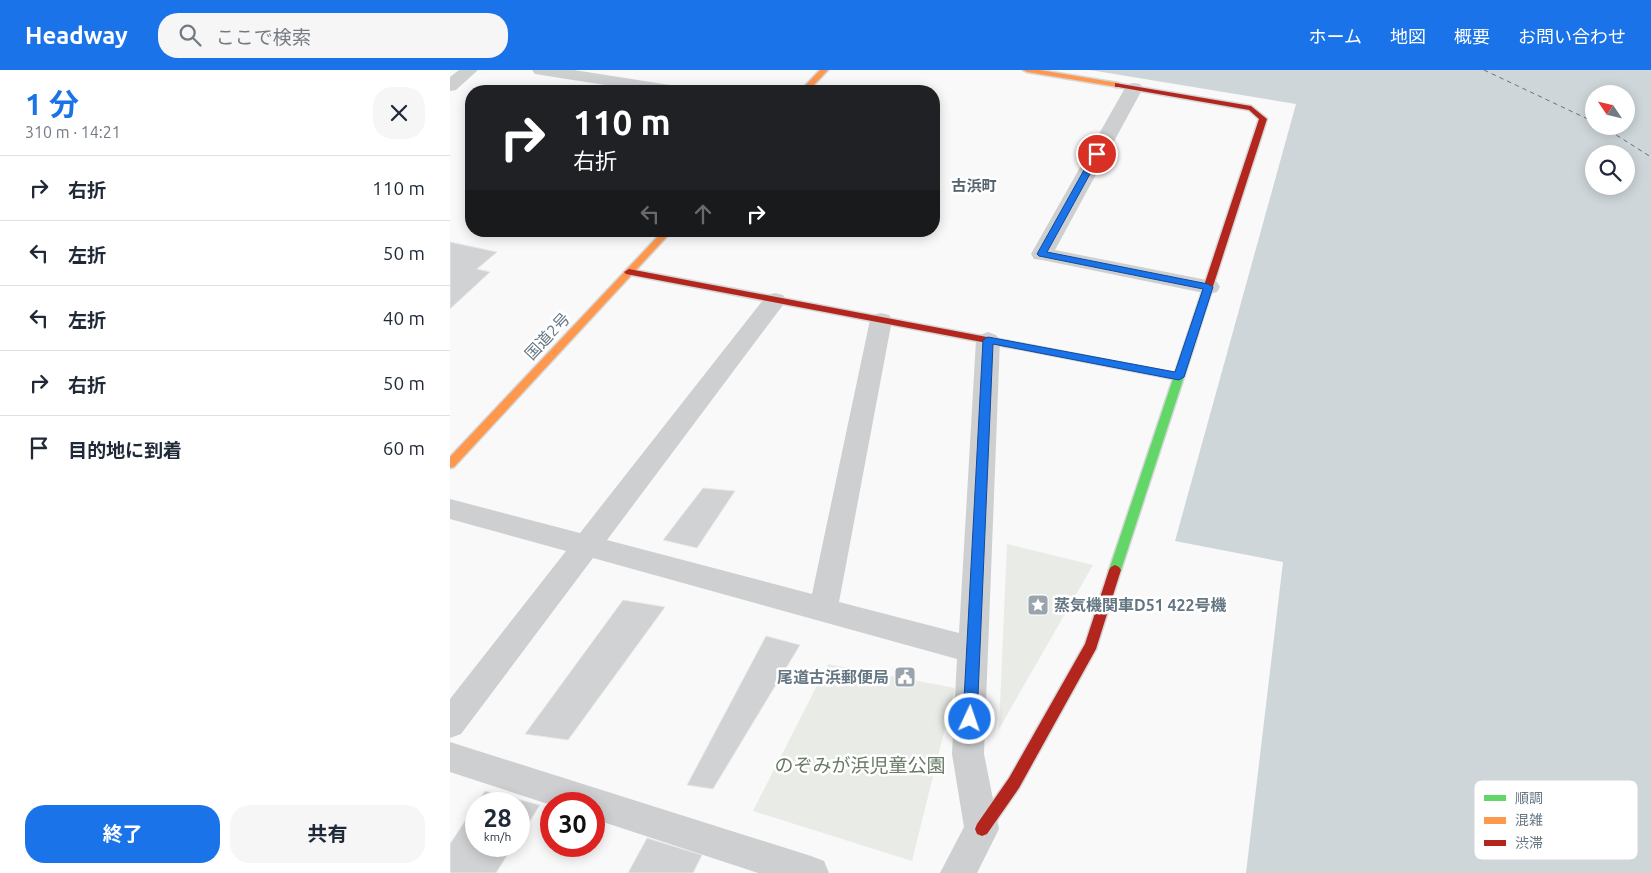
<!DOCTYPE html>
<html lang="ja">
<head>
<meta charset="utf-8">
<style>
	:root { --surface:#fff; --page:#f6f6f7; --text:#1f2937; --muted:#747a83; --line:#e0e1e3; --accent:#1a73e8 }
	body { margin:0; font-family:Ubuntu,"Noto Sans JP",sans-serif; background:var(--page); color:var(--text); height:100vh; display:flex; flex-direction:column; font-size:19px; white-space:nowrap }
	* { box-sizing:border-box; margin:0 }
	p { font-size:16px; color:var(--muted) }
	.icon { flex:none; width:28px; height:28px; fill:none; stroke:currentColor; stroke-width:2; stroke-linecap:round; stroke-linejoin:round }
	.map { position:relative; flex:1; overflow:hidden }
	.details { display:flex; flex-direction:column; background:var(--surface); width:450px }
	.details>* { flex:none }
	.banner { position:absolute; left:15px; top:15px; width:475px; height:152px; border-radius:20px; box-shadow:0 2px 12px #0003; background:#202124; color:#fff; overflow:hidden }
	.needle { width:32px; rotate:305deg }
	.fabs { position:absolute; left:1135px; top:15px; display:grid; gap:10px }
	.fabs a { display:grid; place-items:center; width:50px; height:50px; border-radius:50%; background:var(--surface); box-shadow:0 2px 12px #0003; font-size:25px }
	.speed { position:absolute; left:15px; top:722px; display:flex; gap:10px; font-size:25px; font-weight:700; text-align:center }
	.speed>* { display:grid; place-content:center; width:65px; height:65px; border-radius:50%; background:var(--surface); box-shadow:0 2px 12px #0003; line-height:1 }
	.speed small { font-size:12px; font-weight:400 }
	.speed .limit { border:8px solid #d22; background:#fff; color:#111 }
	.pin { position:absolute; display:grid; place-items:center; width:42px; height:42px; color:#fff; margin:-21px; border:2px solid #fff; border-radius:50%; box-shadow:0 1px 5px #0007 }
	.me { position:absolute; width:55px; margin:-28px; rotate:3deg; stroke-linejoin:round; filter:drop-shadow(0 0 4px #0008) }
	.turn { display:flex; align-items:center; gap:18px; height:105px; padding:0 25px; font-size:22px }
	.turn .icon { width:65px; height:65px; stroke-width:2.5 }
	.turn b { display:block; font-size:35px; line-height:42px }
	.lanes { display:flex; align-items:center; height:48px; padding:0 25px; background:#0003; justify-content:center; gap:25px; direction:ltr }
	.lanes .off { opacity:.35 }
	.round { display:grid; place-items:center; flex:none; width:52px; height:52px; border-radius:20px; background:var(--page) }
	.overview { display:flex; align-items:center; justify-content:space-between; height:85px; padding:0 25px }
	h1 { font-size:30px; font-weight:700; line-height:38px; color:var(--accent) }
	.button { display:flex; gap:10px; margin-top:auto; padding:10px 25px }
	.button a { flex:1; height:58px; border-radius:20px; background:var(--accent); color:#fff; font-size:20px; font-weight:700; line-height:58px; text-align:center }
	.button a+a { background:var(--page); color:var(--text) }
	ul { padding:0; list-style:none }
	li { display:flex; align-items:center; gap:15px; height:65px; padding:0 25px; border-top:1px solid var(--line) }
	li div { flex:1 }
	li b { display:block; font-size:19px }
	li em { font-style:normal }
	header { display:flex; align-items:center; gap:30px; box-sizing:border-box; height:70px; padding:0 25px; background:var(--accent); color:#fff }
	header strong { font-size:24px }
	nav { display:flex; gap:28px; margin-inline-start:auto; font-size:18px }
	.search { width:350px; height:45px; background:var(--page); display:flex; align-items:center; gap:12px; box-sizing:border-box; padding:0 18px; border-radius:20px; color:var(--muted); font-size:19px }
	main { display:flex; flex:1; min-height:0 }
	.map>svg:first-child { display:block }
	.green { fill:#e8ebe6 }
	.water { fill:#ced6d9; fill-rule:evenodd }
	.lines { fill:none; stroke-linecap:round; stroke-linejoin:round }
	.ferry { stroke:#60757c; stroke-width:1; stroke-dasharray:4.5 4; stroke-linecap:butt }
	.building { fill:#d0d2d3; stroke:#e8e8e8 }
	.fast-casing { stroke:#d5d6d7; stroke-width:3 }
	.slow-casing { stroke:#d5d6d7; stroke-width:3 }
	.jam-casing { stroke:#d5d6d7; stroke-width:3 }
	.street { fill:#cecfd0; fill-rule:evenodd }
	.fast { fill:#63d668; fill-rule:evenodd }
	.slow { fill:#ff974d; fill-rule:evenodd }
	.jam { fill:#b3261e; fill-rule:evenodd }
	.route { fill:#1a73e8; stroke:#114b97 }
	.labels { text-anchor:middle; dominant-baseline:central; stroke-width:5; stroke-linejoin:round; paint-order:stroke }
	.far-neighbourhood-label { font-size:15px; font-weight:bold; fill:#57646e; stroke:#fff }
	.street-label { font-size:16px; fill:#657683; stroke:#fff }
	.poi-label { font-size:16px; font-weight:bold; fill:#657683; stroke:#fff; text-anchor:start }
	.near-park-label { font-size:19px; fill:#687a64; stroke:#fff }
	.key { fill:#fff; stroke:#d1d6da; stroke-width:1 }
	.key-label { font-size:14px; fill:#657683 }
</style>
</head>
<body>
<header>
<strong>Headway</strong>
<div class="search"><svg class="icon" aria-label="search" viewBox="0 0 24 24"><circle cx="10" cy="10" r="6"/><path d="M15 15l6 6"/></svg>ここで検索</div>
<nav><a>ホーム</a><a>地図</a><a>概要</a><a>お問い合わせ</a></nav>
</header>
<main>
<section class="details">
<div class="overview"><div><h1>1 分</h1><p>310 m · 14:21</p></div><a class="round"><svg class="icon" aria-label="close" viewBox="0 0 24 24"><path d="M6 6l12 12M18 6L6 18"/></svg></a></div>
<ul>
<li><svg class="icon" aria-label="right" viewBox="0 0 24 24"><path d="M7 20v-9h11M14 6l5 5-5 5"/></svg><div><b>右折</b></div><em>110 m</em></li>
<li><svg class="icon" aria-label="left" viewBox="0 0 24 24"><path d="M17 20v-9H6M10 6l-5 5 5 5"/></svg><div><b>左折</b></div><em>50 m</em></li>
<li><svg class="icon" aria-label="left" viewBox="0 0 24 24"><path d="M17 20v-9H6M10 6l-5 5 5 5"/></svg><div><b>左折</b></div><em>40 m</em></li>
<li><svg class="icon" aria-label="right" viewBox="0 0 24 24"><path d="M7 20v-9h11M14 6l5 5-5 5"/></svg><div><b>右折</b></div><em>50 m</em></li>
<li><svg class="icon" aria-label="arrive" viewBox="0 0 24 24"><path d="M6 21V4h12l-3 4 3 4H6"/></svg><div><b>目的地に到着</b></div><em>60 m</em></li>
</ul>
<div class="button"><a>終了</a><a>共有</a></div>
</section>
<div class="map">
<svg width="1201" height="803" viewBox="0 0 1201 803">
	<rect width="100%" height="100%" fill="#f9f9f9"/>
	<g class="green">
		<polygon points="557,474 643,495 549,659 549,658"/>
		<polygon points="378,594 505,618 462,791 303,741"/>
	</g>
	<path class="water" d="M 640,0 L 1201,0 L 1201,803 L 796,803 L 833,492 L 725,471 L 846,34 ZM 1144,24 L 1176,24 L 1176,56 L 1144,56 ZM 1144,84 L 1176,84 L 1176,116 L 1144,116 Z"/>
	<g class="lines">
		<g class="ferry">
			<polyline points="1034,0 1144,52"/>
			<polyline points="1152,56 1201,87"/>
		</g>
	</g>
	<g class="building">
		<polygon points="0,172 47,182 27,199 40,202 0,239"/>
		<polygon points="253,418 285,421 247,478 213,470"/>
		<polygon points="173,530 215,537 118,670 75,664"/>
		<polygon points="316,566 350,575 263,719 237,715"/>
		<polygon points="35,721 90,735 69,768 69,734 26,734"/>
		<polygon points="26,734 26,776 63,776 46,803 0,803 0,774"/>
		<polygon points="197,768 252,785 243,803 178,803"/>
	</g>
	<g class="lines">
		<g class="fast-casing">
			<polygon id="fast" points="743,261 748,264 671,500 669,503 665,505 661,503 659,500 738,264"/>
		</g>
		<g class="slow-casing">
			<g id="slow">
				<polygon points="370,0 378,0 358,21 350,21"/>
				<polygon points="573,0 590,0 668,13 672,15 668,17 577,2"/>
				<polygon points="213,161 222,161 4,397 0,398 0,387"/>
				<polygon points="558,271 729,304 734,307 729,310 554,276 553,274 554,272"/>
			</g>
		</g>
		<g class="jam-casing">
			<g id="jam">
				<polygon points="665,13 801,36 817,49 747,266 739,266 738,264 809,49 799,40 668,17 665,17"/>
				<polygon points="179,199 558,271 563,274 558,277 176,204 174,202"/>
				<polygon points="665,495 669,497 671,500 646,579 569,718 537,764 532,766 527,764 525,759 527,754 559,708 635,574 659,500 661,497"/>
			</g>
		</g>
		<g class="street">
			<polygon points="9,0 28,0 6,20 0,21 0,7"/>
			<polygon points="82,0 124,0 226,16 232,17 235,21 194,21 91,5 85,4"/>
			<polygon points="684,13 690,14 693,18 605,180 767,212 770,217 767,222 759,224 592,190 584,189 581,184 675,18 678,14"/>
			<polygon points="325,223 333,225 336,230 333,235 157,470 362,524 420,250 423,245 431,243 439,245 442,250 389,532 509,563 526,270 530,265 538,262 546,265 550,270 534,684 549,759 527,803 490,803 514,757 502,684 507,589 143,488 11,664 0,668 0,629 116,481 0,449 0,429 130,463 317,225"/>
			<polygon points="0,672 361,786 374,791 379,803 308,803 144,749 144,734 101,735 0,702"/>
		</g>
		<use href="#fast" class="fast"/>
		<use href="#slow" class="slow"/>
		<use href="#jam" class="jam"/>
	</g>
	<polygon class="route" points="647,82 651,84 597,182 758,214 763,217 734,307 729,310 543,274 527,649 525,653 520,655 515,653 513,649 533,270 538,267 725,302 753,219 589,186 587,184 643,84"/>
	<defs>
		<g id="sight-square" transform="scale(1.125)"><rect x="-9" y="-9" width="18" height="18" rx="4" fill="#99a4ac" stroke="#fff"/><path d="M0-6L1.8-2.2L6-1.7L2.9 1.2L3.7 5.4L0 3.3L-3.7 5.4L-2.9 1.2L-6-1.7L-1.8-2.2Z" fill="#fff"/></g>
		<g id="civic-square" transform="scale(1.125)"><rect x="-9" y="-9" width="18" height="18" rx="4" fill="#99a4ac" stroke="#fff"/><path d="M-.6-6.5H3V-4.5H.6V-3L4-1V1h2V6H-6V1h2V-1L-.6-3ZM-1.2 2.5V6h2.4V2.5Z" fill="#fff"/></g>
	</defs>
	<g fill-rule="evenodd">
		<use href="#sight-square" x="588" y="535"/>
		<use href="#civic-square" x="455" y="607"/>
	</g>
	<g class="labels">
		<g class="far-neighbourhood-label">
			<text x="524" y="115">古浜町</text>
		</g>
		<g class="street-label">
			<text transform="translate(97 266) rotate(-47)">国道2号</text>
		</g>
		<g class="poi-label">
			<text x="604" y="535">蒸気機関車D51 422号機</text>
			<text x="439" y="607" text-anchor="end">尾道古浜郵便局</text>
		</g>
		<g class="near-park-label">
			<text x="410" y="695">のぞみが浜児童公園</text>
		</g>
	</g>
	<rect x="1024" y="710" width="164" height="80" rx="8" class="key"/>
	<rect x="1034" y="725" width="22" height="6" fill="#63d668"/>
	<rect x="1034" y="747" width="22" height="7" fill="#ff974d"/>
	<rect x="1034" y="770" width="22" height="6" fill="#b3261e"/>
	<g class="key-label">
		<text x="1065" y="733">順調</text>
		<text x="1065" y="755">混雑</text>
		<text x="1065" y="778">渋滞</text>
	</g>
</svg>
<div class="fabs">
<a><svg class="needle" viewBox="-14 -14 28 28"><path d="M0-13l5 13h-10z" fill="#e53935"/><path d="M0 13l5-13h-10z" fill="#747a83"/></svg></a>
<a><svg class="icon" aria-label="search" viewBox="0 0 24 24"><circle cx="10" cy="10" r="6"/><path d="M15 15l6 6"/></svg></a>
</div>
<div class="speed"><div>28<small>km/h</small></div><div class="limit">30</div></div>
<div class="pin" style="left:647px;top:84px;background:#d93025"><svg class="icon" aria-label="arrive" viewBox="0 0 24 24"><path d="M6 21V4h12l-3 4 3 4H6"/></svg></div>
<svg class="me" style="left:520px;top:649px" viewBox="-20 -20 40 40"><circle r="17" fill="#1a73e8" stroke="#fff" stroke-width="3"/><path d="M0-11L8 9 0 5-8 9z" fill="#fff"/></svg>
<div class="banner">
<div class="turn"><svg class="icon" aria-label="right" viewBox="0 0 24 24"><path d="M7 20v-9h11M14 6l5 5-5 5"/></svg><div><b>110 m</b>右折</div></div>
<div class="lanes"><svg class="icon off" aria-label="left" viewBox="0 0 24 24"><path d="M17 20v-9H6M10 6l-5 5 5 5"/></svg><svg class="icon off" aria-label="ahead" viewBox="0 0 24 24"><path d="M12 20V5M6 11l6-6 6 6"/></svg><svg class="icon" aria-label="right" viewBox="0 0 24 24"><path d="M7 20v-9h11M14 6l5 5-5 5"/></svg></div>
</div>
</div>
</main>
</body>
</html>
